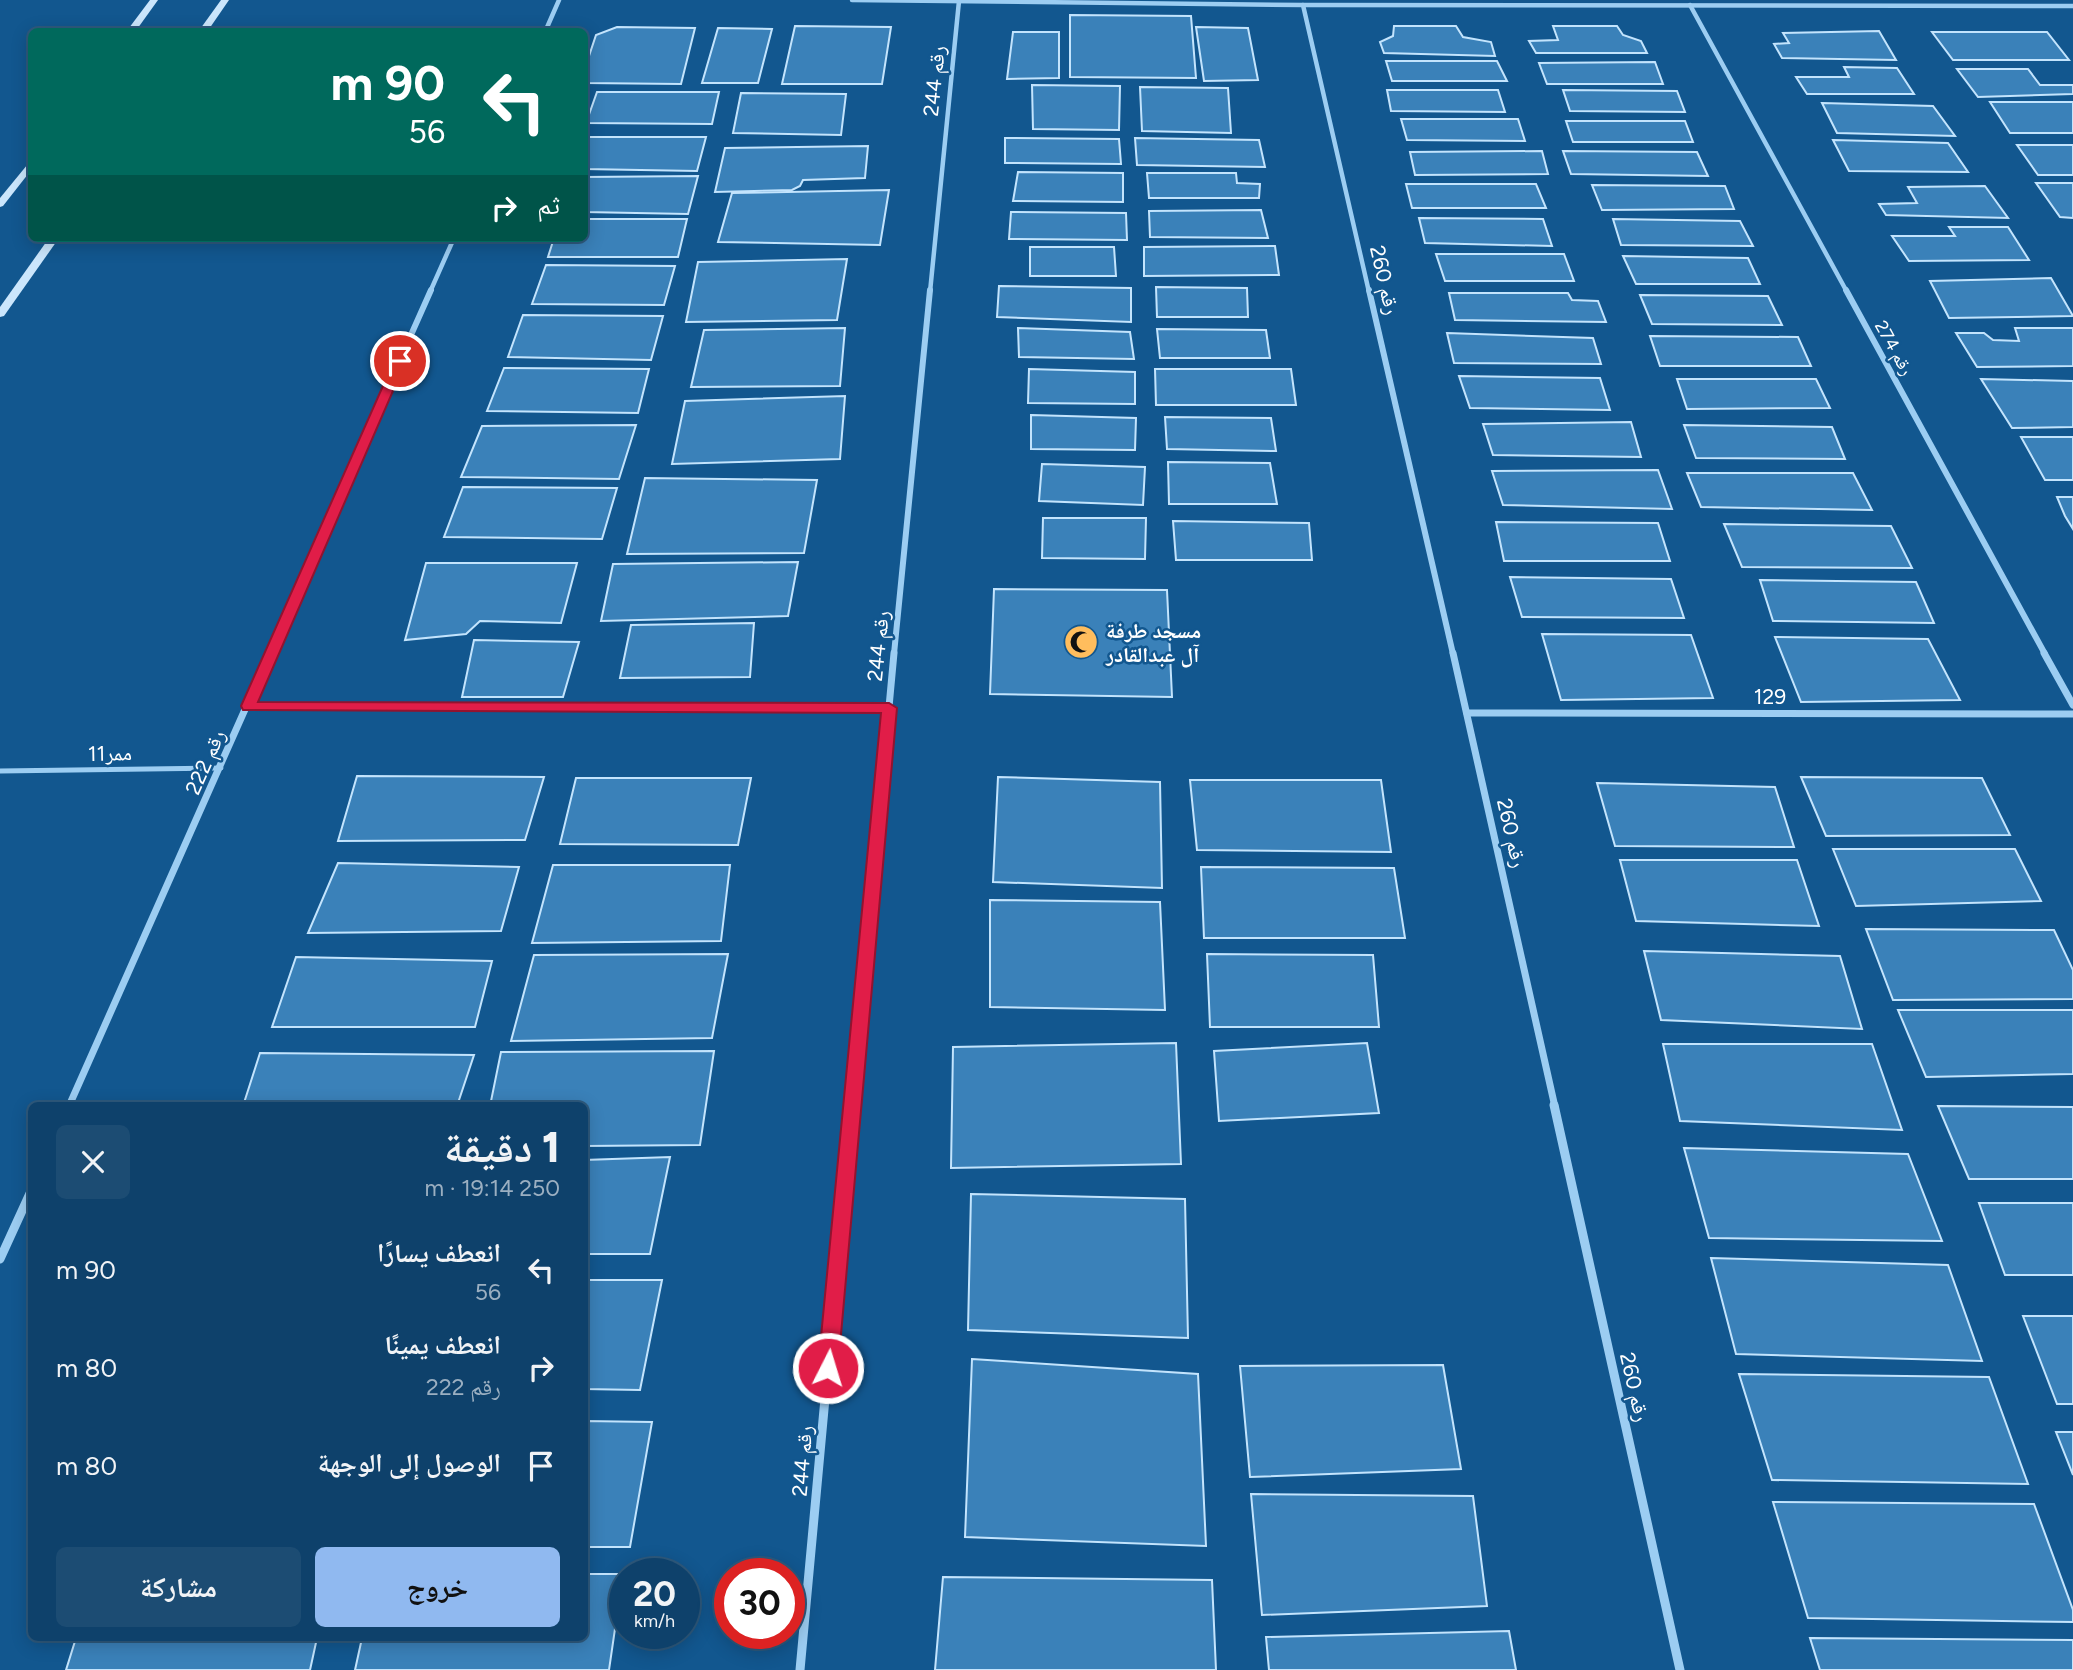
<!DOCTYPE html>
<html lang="ar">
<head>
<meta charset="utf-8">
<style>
	:root { --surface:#0e416b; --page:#1c4c73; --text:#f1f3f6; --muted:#9bafc1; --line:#2e5a7e; --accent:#90b9f0 }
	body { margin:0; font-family:Figtree,"Noto Naskh Arabic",sans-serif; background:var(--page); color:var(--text); direction:rtl; height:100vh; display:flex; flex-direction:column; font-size:26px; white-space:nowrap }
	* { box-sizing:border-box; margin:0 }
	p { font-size:23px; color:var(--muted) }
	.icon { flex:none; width:38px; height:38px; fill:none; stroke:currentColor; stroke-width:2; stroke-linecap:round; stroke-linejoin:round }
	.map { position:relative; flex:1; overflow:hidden; direction:ltr }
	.sheet { position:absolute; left:28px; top:1102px; width:560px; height:539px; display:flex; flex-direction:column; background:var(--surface); border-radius:10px; box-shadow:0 4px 18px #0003,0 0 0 2px var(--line); direction:rtl }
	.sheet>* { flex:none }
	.top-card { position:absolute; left:28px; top:28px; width:560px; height:214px; border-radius:10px; box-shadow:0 4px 18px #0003,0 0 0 2px var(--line); direction:rtl; background:#00695c; color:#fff; overflow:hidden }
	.speed { position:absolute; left:609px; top:1558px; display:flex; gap:14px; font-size:35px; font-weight:700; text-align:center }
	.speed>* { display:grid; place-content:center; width:91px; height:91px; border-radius:50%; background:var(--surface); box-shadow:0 4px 18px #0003,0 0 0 2px var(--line); line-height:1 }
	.speed small { font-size:18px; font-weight:400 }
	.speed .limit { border:10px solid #d22; background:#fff; color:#111 }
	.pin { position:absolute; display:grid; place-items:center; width:60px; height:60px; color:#fff; margin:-30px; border:4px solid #fff; border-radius:50%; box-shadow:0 2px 7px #0007 }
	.me { position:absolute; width:77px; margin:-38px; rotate:5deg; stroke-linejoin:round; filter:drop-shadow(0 0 5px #0008) }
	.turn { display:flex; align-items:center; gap:24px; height:147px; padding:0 28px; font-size:32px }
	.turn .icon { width:91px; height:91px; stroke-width:2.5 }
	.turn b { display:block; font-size:49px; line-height:60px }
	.then { display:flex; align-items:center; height:66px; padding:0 28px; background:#0003; gap:14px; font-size:26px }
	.round { display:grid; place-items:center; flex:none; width:74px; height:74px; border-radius:10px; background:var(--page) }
	.head { display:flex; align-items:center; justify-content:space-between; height:119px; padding:0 28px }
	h1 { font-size:42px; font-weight:800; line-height:52px }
	.button { display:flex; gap:14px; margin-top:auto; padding:14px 28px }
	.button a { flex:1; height:80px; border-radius:10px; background:var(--accent); color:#111; font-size:28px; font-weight:800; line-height:80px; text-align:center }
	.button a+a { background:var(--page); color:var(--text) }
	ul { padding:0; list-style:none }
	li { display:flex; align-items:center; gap:21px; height:98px; padding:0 28px }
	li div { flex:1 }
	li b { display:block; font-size:26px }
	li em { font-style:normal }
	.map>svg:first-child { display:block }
	.building { fill:#3a81b9; stroke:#c3e4fd; stroke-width:2 }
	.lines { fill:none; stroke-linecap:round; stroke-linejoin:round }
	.lane { stroke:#9ccdf2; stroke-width:5 }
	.street-far3 { stroke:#9ccdf2; stroke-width:4.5 }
	.street-far2 { stroke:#9ccdf2; stroke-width:6 }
	.street-far1 { stroke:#9ccdf2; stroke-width:7 }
	.street { stroke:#9ccdf2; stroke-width:9 }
	.secondary { fill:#cbe6fc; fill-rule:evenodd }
	.route { fill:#e11d48; stroke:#92132f; stroke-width:2 }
	.labels { text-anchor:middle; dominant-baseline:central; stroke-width:5; stroke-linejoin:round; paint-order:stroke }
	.far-street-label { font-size:18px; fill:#fff; stroke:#12578f }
	.street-label { font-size:21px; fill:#fff; stroke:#12578f }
	.poi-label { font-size:21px; font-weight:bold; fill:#fff; stroke:#12578f; text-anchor:start }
</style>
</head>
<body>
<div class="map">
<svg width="2073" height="1670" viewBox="0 0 2073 1670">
	<rect width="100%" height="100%" fill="#12578f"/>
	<g class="building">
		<polygon points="1070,15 1191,16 1196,78 1070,77"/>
		<polygon points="795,26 891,27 882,84 782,84"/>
		<polygon points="1394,26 1456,26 1463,37 1491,42 1495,56 1384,53 1380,42 1393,36"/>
		<polygon points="1553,26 1617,26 1623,35 1641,41 1647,53 1536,53 1529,41 1558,40"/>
		<polygon points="617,27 695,28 681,84 584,83 584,71 596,35"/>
		<polygon points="1196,27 1248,28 1258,80 1204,81"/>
		<polygon points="718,28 772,29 758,83 702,83"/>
		<polygon points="1879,31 1896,60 1782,58 1774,44 1789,43 1783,33"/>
		<polygon points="1013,32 1059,32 1059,78 1007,79"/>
		<polygon points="1932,32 2047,32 2069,60 1953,60"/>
		<polygon points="1386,61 1497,61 1507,81 1392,81"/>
		<polygon points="1655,62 1663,84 1547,84 1539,63"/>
		<polygon points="1844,67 1897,68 1914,94 1807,94 1796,77 1849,77"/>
		<polygon points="1957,69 2028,69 2040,85 2073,85 2073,94 1978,97"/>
		<polygon points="1032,85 1120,86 1119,130 1033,129"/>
		<polygon points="1140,87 1228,88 1231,133 1142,131"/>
		<polygon points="1387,90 1498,90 1505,112 1391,111"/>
		<polygon points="1563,90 1677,91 1685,112 1570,111"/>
		<polygon points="597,92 719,92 712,124 586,123"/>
		<polygon points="741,93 846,94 841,135 733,133"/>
		<polygon points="1990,102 2073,102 2073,133 2010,133"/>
		<polygon points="1822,103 1933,106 1955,136 1837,133"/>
		<polygon points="1401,119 1518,119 1525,141 1407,140"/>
		<polygon points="1566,121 1685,121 1693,142 1573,142"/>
		<polygon points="586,137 706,137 697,171 584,169"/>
		<polygon points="1005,138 1119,139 1121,164 1005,163"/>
		<polygon points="1135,138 1259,140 1265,167 1137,165"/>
		<polygon points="1833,140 1948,143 1968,172 1849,171"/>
		<polygon points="2017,145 2073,145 2073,175 2038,175"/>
		<polygon points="868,146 865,178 803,180 800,186 792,190 715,192 725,148"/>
		<polygon points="1542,151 1548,174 1415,175 1410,152"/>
		<polygon points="1563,151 1697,152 1708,176 1571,174"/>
		<polygon points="1018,172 1123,173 1123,202 1013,201"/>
		<polygon points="1147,173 1236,173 1237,183 1260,184 1259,198 1149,198"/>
		<polygon points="698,176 688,214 584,212 584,177"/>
		<polygon points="2036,183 2073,183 2073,218 2060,217"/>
		<polygon points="1406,184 1536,184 1546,208 1412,208"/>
		<polygon points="1592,185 1725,186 1734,209 1602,210"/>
		<polygon points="1985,186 2008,218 1886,215 1879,204 1917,203 1908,187"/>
		<polygon points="889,190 880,245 718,242 732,193"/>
		<polygon points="1261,210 1268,238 1150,237 1149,211"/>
		<polygon points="1011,212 1126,213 1127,240 1009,239"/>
		<polygon points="1419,218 1543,219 1552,246 1425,243"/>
		<polygon points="584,219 687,219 678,257 548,257 554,238 584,238"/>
		<polygon points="1613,219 1740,221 1753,246 1621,245"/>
		<polygon points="1949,227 2008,227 2029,260 1909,261 1892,236 1955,236"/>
		<polygon points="1275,246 1279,275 1144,276 1144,247"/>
		<polygon points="1030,247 1114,247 1116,276 1030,276"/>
		<polygon points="1436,254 1564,254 1574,281 1445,281"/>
		<polygon points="1623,256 1748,258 1760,284 1636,284"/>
		<polygon points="847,259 837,320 686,322 698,262"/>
		<polygon points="546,265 675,266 664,305 532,304"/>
		<polygon points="2051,278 2073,316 1949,318 1930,281"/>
		<polygon points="999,286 1131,288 1131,322 997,317"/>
		<polygon points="1156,287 1247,288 1248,317 1157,317"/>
		<polygon points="1449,293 1568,293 1572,300 1598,301 1606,322 1455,320"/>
		<polygon points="1640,295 1768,296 1782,325 1652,324"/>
		<polygon points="523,315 663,316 651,360 508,357"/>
		<polygon points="845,328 840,386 691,387 704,330"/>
		<polygon points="1018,328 1130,332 1134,359 1019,357"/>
		<polygon points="2015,328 2073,328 2073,366 1977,367 1956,333 1984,333 1993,340 2019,341"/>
		<polygon points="1157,329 1266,330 1270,358 1160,358"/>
		<polygon points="1447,333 1593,338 1601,364 1454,363"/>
		<polygon points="1650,336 1798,337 1811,366 1660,366"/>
		<polygon points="504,368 649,369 638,413 487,411"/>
		<polygon points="1029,369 1135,372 1135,404 1028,403"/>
		<polygon points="1155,369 1291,369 1296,405 1156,405"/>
		<polygon points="1459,376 1600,378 1610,410 1470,408"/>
		<polygon points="1677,379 1816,379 1830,408 1687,409"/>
		<polygon points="1981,379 2073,381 2073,427 2012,428"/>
		<polygon points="845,396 840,459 672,464 685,401"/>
		<polygon points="1031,415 1136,418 1135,450 1031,449"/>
		<polygon points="1165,417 1271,418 1276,451 1167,449"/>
		<polygon points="1631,422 1641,457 1493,455 1483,424"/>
		<polygon points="636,425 619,479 461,477 482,426"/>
		<polygon points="1684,425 1832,427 1845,459 1696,458"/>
		<polygon points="2021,437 2073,437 2073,480 2045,480"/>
		<polygon points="1168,462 1270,463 1277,504 1169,504"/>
		<polygon points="1042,464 1145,467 1143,505 1039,501"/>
		<polygon points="1658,470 1672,509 1503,505 1492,471"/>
		<polygon points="1687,473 1853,473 1872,510 1701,507"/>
		<polygon points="645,478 817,480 804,553 627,554"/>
		<polygon points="463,487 617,488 602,539 444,537"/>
		<polygon points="2057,497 2073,497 2073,529 2065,516"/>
		<polygon points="1043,518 1146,518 1145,559 1042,558"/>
		<polygon points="1173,521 1309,523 1312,560 1176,560"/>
		<polygon points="1496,522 1658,523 1670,561 1504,561"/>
		<polygon points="1724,524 1891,526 1912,568 1742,567"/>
		<polygon points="798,562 788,616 601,621 613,564"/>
		<polygon points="426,563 577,563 561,623 480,621 466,634 405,640"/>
		<polygon points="1510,577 1671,579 1684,618 1522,617"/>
		<polygon points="1760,580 1916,582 1934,623 1773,621"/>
		<polygon points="994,589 1167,590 1172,697 990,694"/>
		<polygon points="754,623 750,677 620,678 631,625"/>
		<polygon points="1542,634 1691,635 1713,698 1561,700"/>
		<polygon points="1775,637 1928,639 1960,700 1801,702"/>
		<polygon points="474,640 579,642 563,697 462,697"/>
		<polygon points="357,776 544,777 525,840 338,841"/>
		<polygon points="998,777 1160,782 1162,888 993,882"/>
		<polygon points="1801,777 1982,778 2010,835 1826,836"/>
		<polygon points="576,778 751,778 738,845 560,844"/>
		<polygon points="1190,780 1381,780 1391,852 1197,850"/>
		<polygon points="1597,783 1775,787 1794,847 1615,846"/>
		<polygon points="1833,849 2015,849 2041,901 1856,906"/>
		<polygon points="1620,860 1797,860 1819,926 1636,921"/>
		<polygon points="338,863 519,867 501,931 308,933"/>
		<polygon points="553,865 730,865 721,941 532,943"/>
		<polygon points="1201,867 1394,868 1405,938 1204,938"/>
		<polygon points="990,900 1160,902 1165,1010 990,1007"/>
		<polygon points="1866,929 2054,930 2073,970 2073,999 1893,1000"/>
		<polygon points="1644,951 1840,956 1862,1029 1661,1020"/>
		<polygon points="728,954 712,1038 511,1041 534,955"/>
		<polygon points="1207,954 1373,955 1379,1027 1210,1027"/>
		<polygon points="296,957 492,961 475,1027 272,1027"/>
		<polygon points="1898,1010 2073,1010 2073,1074 1926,1077"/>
		<polygon points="1176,1043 1181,1164 951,1168 953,1047"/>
		<polygon points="1367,1043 1379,1113 1219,1121 1214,1051"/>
		<polygon points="1663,1044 1872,1044 1902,1130 1680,1121"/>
		<polygon points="714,1051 700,1145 584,1146 584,1106 490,1106 501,1052"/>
		<polygon points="260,1053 474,1055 457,1106 243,1106"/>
		<polygon points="1938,1106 2073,1107 2073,1179 1969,1179"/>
		<polygon points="1684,1148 1908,1154 1942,1241 1709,1238"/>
		<polygon points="670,1157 650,1254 584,1254 584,1160"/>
		<polygon points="971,1194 1185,1199 1188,1338 968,1330"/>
		<polygon points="1979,1203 2073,1203 2073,1275 2005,1275"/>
		<polygon points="1711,1258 1948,1265 1982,1361 1736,1354"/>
		<polygon points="584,1280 662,1280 640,1390 584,1389"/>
		<polygon points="2023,1316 2073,1316 2073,1404 2057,1404"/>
		<polygon points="972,1359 1198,1374 1206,1546 965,1537"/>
		<polygon points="1443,1365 1461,1469 1250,1477 1240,1366"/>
		<polygon points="1739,1374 1989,1377 2028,1484 1772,1480"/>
		<polygon points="584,1421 652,1422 630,1547 584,1547"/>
		<polygon points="2056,1432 2073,1432 2073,1475"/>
		<polygon points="1251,1494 1473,1496 1487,1606 1262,1615"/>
		<polygon points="1773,1502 2034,1504 2073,1610 2073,1622 1808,1618"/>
		<polygon points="584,1574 623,1574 609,1670 355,1670 362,1638 584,1638"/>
		<polygon points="943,1577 1212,1580 1216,1670 935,1670"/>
		<polygon points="1509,1631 1516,1670 1269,1670 1266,1637"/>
		<polygon points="76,1638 317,1638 310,1670 66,1670"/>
		<polygon points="1810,1638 2073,1640 2073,1670 1820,1670"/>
	</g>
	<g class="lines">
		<polyline class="lane" points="0,771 221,768"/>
		<g class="street-far3">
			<polyline points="852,0 1303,5 2073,6"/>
			<polyline points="1303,5 1369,292"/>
			<polyline points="1690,5 1847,292"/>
			<polyline points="545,32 559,0"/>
			<polyline points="430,292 454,238"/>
			<polyline points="930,292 959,1"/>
		</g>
		<g class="street-far2">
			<polyline points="1369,290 1453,654"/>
			<polyline points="1846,290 2045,654"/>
			<polyline points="269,654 431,290"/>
			<polyline points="894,654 930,290"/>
		</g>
		<g class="street-far1">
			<polyline points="1453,653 1555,1107"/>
			<polyline points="2044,653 2073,705"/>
			<polyline points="248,707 889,708"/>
			<polyline points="1467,713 2073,714"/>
			<polyline points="69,1106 270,653"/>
			<polyline points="852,1107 894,653"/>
		</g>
		<g class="street">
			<polyline points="1554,1105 1680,1670"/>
			<polyline points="0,1259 32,1189"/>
			<polyline points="800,1670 852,1105"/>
		</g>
		<g class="secondary">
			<polygon points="150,0 158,0 135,32 126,32"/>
			<polygon points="221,0 229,0 207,32 198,32"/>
			<polygon points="32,159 32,169 3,206 0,207 0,198"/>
			<polygon points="49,238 59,238 4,316 0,317 0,307"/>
		</g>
	</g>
	<polygon class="route" points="400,358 406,361 258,702 889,703 897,708 838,1368 835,1374 828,1376 821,1374 818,1368 881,713 243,710 241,706 394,361"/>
	<defs>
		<g id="mosque-disc" transform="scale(1.75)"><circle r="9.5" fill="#ffbd5d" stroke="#12578f"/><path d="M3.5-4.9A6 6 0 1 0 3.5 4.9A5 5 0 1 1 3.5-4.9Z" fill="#111"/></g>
	</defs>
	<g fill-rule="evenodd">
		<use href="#mosque-disc" x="1081" y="642"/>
	</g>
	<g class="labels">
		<g class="far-street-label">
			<text transform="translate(1894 348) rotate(61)">رقم 274</text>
		</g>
		<g class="street-label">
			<text transform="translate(934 81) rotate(-84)">رقم 244</text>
			<text transform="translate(1385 280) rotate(77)">رقم 260</text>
			<text transform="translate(878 646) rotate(-84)">رقم 244</text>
			<text x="1770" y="696">129</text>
			<text transform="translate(110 753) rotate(-1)">ممر11</text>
			<text transform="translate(205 762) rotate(-66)">رقم 222</text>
			<text transform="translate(1512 833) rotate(77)">رقم 260</text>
			<text transform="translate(1635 1387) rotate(77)">رقم 260</text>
			<text transform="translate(802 1461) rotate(-85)">رقم 244</text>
		</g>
		<g class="poi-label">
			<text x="1106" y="630">مسجد طرفة<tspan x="1106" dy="24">آل عبدالقادر</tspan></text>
		</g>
	</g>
</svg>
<div class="speed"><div>20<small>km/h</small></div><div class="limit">30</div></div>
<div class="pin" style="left:400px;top:361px;background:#d93025"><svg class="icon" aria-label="arrive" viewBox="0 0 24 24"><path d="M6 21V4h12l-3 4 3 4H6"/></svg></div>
<svg class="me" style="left:828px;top:1368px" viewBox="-20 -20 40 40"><circle r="17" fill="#e11d48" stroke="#fff" stroke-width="3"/><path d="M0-11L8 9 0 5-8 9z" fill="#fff"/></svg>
<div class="top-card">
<div class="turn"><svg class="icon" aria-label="left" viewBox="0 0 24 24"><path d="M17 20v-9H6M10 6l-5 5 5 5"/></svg><div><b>90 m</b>56</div></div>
<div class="then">ثم<svg class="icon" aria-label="right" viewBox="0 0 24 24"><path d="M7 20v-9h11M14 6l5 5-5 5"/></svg></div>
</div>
<section class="sheet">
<div class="head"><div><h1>1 دقيقة</h1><p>250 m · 19:14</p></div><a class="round"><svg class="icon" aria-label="close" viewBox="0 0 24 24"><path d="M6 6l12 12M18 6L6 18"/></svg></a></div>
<ul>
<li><svg class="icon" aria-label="left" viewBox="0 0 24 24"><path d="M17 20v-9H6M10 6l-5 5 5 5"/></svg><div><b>انعطف يسارًا</b><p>56</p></div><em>90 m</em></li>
<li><svg class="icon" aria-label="right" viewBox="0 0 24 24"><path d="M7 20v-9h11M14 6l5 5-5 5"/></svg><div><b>انعطف يمينًا</b><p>رقم 222</p></div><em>80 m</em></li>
<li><svg class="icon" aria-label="arrive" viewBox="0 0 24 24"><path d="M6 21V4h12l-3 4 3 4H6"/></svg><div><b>الوصول إلى الوجهة</b></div><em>80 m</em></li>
</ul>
<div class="button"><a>خروج</a><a>مشاركة</a></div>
</section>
</div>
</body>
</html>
